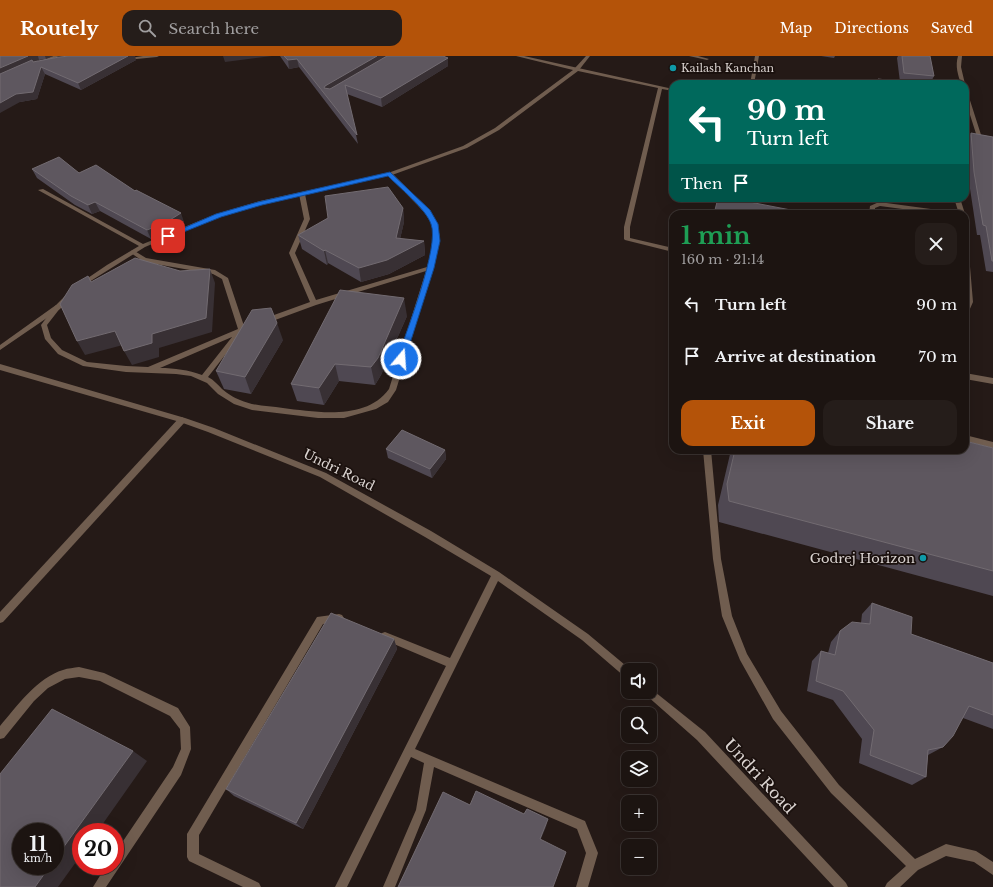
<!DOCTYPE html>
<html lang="en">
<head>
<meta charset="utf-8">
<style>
	:root { --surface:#1c1411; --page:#251d1a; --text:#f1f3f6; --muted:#a09e9f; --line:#3a3331; --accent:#b45309 }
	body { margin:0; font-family:"Libre Baskerville",serif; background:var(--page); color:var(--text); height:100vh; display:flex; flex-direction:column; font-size:15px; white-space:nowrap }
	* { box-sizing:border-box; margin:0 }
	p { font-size:13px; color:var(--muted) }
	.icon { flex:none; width:22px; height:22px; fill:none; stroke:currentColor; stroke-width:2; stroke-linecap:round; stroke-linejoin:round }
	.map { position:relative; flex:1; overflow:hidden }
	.sheet { position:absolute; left:669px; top:154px; width:300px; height:244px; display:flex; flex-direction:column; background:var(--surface); border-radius:12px; box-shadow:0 4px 16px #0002,0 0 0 1px var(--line) }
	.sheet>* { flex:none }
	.hud { position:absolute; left:669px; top:24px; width:300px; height:122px; border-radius:12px; box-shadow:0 4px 16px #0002,0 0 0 1px var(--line); background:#00695c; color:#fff; overflow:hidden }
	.controls { position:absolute; left:621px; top:607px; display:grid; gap:8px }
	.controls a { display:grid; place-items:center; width:36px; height:36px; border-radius:8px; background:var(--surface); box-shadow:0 4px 16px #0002,0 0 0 1px var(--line); font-size:20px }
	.speed { position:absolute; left:12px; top:767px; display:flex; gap:8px; font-size:20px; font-weight:700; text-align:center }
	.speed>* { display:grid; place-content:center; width:52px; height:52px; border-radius:50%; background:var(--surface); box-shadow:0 4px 16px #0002,0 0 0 1px var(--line); line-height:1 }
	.speed small { font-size:10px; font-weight:400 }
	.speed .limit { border:6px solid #d22; background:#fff; color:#111 }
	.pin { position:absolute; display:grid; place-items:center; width:34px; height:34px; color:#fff; margin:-17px; border-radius:8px; box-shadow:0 2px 6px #0006 }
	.me { position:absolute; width:44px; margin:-22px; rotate:18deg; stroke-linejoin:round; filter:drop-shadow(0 0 3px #0008) }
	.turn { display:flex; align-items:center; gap:14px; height:84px; padding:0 12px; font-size:18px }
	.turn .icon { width:52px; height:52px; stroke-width:2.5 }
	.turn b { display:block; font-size:28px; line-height:34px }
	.then { display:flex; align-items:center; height:38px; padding:0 12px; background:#0003; gap:8px; font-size:15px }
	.round { display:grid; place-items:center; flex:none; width:42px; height:42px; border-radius:12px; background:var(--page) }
	.headline { display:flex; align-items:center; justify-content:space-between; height:68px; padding:0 12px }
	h1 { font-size:24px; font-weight:800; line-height:30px; color:#1e9e55 }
	.primary-button { display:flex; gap:8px; margin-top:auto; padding:8px 12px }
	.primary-button a { flex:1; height:46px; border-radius:12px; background:var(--accent); color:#fff; font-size:16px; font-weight:800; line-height:46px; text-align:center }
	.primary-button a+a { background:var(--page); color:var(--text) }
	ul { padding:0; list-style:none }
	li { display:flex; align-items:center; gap:12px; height:52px; padding:0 12px }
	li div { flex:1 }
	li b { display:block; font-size:15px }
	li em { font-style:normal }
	header { display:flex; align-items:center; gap:24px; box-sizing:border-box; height:56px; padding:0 20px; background:var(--accent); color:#fff }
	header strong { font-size:19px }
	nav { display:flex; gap:22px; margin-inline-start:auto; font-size:14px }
	.search { width:280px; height:36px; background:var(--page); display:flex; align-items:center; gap:10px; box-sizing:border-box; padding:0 14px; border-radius:12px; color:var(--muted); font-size:15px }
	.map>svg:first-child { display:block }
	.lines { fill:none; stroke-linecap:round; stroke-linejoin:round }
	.service { fill:#705d4f; fill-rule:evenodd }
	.minor { fill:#705d4f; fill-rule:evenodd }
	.wall { fill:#4f4852; fill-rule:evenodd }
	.shaded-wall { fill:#383034 }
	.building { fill:#5e575f; stroke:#726b71 }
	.route { fill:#1a73e8; stroke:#114b97 }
	.culture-dot { fill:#0f9aa8; stroke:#1b110e; stroke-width:1.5 }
	.labels { text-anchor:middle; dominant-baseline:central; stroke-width:3.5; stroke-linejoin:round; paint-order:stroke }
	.far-poi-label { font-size:11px; fill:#dad3d0; stroke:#1b110e; text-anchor:start }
	.street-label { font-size:13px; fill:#dad3d0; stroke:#1b110e }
	.poi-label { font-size:13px; fill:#dad3d0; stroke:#1b110e; text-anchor:end }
	.near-street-label { font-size:16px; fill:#dad3d0; stroke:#1b110e }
</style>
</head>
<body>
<header>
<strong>Routely</strong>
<div class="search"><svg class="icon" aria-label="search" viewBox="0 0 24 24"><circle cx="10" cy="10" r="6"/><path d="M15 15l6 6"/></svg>Search here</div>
<nav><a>Map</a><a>Directions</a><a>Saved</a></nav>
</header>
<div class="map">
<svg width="993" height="831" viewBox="0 0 993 831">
	<rect width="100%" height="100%" fill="#251a17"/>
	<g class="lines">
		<g class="service">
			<polygon points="586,0 590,0 579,14 575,14 575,12"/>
			<polygon points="689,0 698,0 709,3 707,4"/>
			<path d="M 388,117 L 392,117 L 429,155 L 438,168 L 440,185 L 433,212 L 396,334 L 388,346 L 376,353 L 344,362 L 318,362 L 252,354 L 234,348 L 218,338 L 207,327 L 191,320 L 176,318 L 126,316 L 83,310 L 58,298 L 45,283 L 41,269 L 56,249 L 58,249 L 61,251 L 47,269 L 51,282 L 62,294 L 87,306 L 126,310 L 148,311 L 238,273 L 222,223 L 213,218 L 144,206 L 131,197 L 131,195 L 133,194 L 146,202 L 215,214 L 228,222 L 244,270 L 251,268 L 254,270 L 243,276 L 208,321 C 214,324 218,329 222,333 C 227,337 234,342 240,344 C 253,350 269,350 283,352 C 316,356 366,365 389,333 L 426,215 L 316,249 L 267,267 L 265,267 L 262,265 L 263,263 L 310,246 L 289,197 L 304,163 L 299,138 L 300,137 L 305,138 L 310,163 L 295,197 L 316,244 L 427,211 L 434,185 L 432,168 L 425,157 L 388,119 ZM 232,281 L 202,319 C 188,314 175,312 160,312 Z"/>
			<polygon points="182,361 186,364 185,366 3,566 0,567 0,556 179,362"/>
			<path d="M 79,611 L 104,617 L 178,652 L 190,671 L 191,693 L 181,719 L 106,831 L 93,831 L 106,810 L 115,810 L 115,797 L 173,711 L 181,693 L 180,673 L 170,660 L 100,625 L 79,621 L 65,623 L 48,632 L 34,645 L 4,682 L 0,683 L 0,670 C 16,651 38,621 63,614 C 68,612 74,612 79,611 Z"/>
		</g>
		<g class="minor">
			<polygon points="53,0 59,0 42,7 38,6"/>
			<polygon points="143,0 159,0 157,1 126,4 124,3"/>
			<polygon points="516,0 524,0 673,33 673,35 662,33 630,171 630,182 673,192 673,196 625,184 624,183 624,171 658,32 578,15 499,74 467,92 392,119 261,148 220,160 145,191 81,231 79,230 79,228 107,209 139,190 38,134 43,133 143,188 216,158 260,145 388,117 463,90 495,72 573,14"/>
			<polygon points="755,0 759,0 754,28 750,28"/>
			<path d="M 958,0 L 962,0 L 961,11 L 965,28 L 965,29 L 961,28 C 958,19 955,10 958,0 Z"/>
			<polygon points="965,34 967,35 983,85 993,86 993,90 965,85 965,81 978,84 965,43"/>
			<polygon points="954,142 960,142 965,158 959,158"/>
			<polygon points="879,146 953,156 956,158 940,158 880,150 875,152 875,158 869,158 870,150"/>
			<polygon points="965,185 968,187 973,246 969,255 965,255 967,246 965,225"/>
			<polygon points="66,239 70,239 71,241 60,253 0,294 0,289 56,249"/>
			<polygon points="671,269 673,269 673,276 669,274"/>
			<polygon points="0,308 185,362 214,372 326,417 431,475 499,516 588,578 631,614 628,614 628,623 625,621 582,584 498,525 415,693 585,765 598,797 588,831 576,831 586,797 577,773 434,711 426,754 395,831 383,831 416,754 424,707 411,701 347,831 335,831 446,610 382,583 380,580 382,577 385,576 450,602 491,520 425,481 320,421 208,376 180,366 0,314"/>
			<polygon points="965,317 993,322 993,328 965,323"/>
			<polygon points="965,379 993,386 993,392 965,385"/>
			<polygon points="703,394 711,394 721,503 732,560 747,598 781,655 839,729 915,803 946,788 976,795 993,806 993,819 974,806 946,800 918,814 900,831 885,831 887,827 906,810 831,737 773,663 740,604 722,560 713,503"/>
			<polygon points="339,558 342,559 344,562 342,565 323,568 199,779 199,798 259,827 261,831 243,831 189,805 187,801 187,778 317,561"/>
			<polygon points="650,632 705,676 846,827 848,831 834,831 697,684 646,639 644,636 650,636"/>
		</g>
	</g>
	<g class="wall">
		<path d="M 0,0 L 53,0 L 46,3 L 136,4 L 81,34 L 45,18 L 37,43 L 20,46 ZM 46,3 L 35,6 L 39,4 Z"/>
		<polygon points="280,0 443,0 448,2 448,10 382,51 347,38 358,88 299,11 289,13"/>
		<polygon points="821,0 835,0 834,2"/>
		<polygon points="898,0 930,0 934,20 930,28 918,28 904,26 904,28 876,28 878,23 900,26 897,2"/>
		<polygon points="971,77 993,81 993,216 986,215 980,179 977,179 969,126 966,87"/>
		<polygon points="32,113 79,117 135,135 184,166 168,176 151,183 100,155 92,158 75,149 37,122"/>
		<polygon points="403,152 404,166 400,183 424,185 425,199 389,218 361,226 328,207 327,209 302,193 298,179"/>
		<polygon points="407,260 381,319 375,329 339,325 324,349 297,345 291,328"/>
		<polygon points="283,284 251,338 224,333 216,315"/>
		<polygon points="993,392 993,540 719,466 718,449 731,394 965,394"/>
		<polygon points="386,393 445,394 446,403 432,422 388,402"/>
		<polygon points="872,547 911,578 993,607 993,673 963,662 943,691 928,699 926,721 912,729 859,707 862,683 833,644 807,635 812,605 821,595 828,597 831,586 840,575 861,567 862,558"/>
		<polygon points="394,583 397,593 303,773 234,740 226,733"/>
	</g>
	<g class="shaded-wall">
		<polygon points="28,0 38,0 39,4 0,21 0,12"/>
		<polygon points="45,0 53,0 46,3"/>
		<polygon points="128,0 135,0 136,4 81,34 78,27"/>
		<polygon points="223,0 272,0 225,6"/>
		<polygon points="377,0 393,0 326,39 324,32 325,30"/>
		<polygon points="448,2 448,10 382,51 381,42"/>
		<polygon points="297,3 299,11 289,13 288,4"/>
		<polygon points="41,11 45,18 37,43 20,46 0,57 0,47"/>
		<polygon points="95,146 100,155 92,158 88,149"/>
		<polygon points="403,152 404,166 397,196 396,182"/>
		<polygon points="181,157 184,166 168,176 151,183 147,174"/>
		<polygon points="424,185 425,199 389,218 361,226 359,212"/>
		<polygon points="325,194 328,207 327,209 324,195"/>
		<polygon points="210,213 215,227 212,276 159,292 159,301 132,309 124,295"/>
		<polygon points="404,242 407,260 381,319 375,329 371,311"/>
		<polygon points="277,267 283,284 251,338 245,321"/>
		<polygon points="115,275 123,289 85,299 77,285"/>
		<polygon points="335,308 339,325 324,349 319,332"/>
		<polygon points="445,394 446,403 432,422 430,413"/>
		<polygon points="394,583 397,593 303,773 296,767"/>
		<polygon points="133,695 147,705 97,776 81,776 81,799 58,831 35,831 50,810 55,810 55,803"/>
		<polygon points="548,763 546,771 538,790 540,783"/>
	</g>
	<g class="building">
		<polygon points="0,0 28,0 0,12"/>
		<polygon points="70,0 128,0 78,27 41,11 33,36 16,38 0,47 0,18 32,4 33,6 59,1"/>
		<polygon points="284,0 377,0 325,30 324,32 330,33 387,0 443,0 448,2 381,42 345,29 357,79 297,3 288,4"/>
		<polygon points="902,0 930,0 934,20 904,17"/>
		<polygon points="878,23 904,26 904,28 878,28"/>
		<polygon points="971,77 993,81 993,205 992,205 986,170 983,169 974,116"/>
		<polygon points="59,101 79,117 96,109 135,135 136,134 181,157 165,167 147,174 95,146 88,149 71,140 32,113"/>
		<polygon points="388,131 403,152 396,182 424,185 387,204 359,212 325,194 324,195 298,179 328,162 325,140"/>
		<polygon points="718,142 729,142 801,156 801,158 714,158"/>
		<polygon points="135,202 180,215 210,213 206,262 152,278 152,287 124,295 115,275 77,285 60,248 72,229 88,220 91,226"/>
		<polygon points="340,234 404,242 378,302 371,311 335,308 319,332 291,328"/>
		<polygon points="271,252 277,267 245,321 216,315 252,254"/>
		<polygon points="402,374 445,394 430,413 386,393"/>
		<polygon points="965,385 993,392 993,515 729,445 727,428 735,394 965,394"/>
		<polygon points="872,547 912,561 911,578 993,607 993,659 969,650 953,680 943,691 928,694 926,721 870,699 874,674 843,635 816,625 821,595 835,599 840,575 852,566 870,568"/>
		<polygon points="331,557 394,583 296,767 226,733"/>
		<polygon points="52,653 133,695 55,803 55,776 21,776 21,810 50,810 35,831 0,831 0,718"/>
		<polygon points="476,735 524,758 527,753 548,763 540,783 566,796 553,831 398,831 443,736 470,749"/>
	</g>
	<path class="route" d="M 390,116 L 430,154 L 438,168 L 440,185 L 434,212 L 405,303 L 401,306 L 397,303 C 406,277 440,190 431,168 C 426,153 400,132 388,120 L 262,149 L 221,161 L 171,181 L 165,180 L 216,158 L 258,146 Z"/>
	<g class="culture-dot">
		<circle cx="673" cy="12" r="4"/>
		<circle cx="923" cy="502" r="4"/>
	</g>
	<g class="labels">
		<g class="far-poi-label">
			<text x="681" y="12">Kailash Kanchan</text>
		</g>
		<g class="street-label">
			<text transform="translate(339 414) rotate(26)">Undri Road</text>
		</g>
		<g class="poi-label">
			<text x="915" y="502">Godrej Horizon</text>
		</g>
		<g class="near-street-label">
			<text transform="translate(760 720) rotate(47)">Undri Road</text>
		</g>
	</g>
</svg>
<div class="controls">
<a><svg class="icon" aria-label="sound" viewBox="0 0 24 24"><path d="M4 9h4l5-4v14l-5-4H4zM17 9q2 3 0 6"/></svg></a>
<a><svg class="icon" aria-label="search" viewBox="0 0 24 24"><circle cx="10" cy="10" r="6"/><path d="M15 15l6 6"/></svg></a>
<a><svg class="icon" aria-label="layers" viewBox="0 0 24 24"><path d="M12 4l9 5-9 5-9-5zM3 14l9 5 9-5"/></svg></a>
<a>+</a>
<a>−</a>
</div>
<div class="speed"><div>11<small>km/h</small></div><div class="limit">20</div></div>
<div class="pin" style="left:168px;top:180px;background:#d93025"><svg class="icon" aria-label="arrive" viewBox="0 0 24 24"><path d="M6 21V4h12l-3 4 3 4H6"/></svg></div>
<svg class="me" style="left:401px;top:303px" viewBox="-20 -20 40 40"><circle r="17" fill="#1a73e8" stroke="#fff" stroke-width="3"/><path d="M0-11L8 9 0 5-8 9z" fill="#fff"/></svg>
<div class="hud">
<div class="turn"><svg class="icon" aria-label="left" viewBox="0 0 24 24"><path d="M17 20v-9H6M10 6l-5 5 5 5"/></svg><div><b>90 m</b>Turn left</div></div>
<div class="then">Then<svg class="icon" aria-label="arrive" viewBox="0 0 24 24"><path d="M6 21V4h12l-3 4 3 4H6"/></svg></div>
</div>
<section class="sheet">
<div class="headline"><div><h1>1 min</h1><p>160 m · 21:14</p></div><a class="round"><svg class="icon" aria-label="close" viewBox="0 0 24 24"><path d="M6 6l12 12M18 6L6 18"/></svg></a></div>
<ul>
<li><svg class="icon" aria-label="left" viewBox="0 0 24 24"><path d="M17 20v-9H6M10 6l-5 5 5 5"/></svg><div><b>Turn left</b></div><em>90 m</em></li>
<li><svg class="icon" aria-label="arrive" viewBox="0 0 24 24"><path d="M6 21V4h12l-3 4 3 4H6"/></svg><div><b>Arrive at destination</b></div><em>70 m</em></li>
</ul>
<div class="primary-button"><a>Exit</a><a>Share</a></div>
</section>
</div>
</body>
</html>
